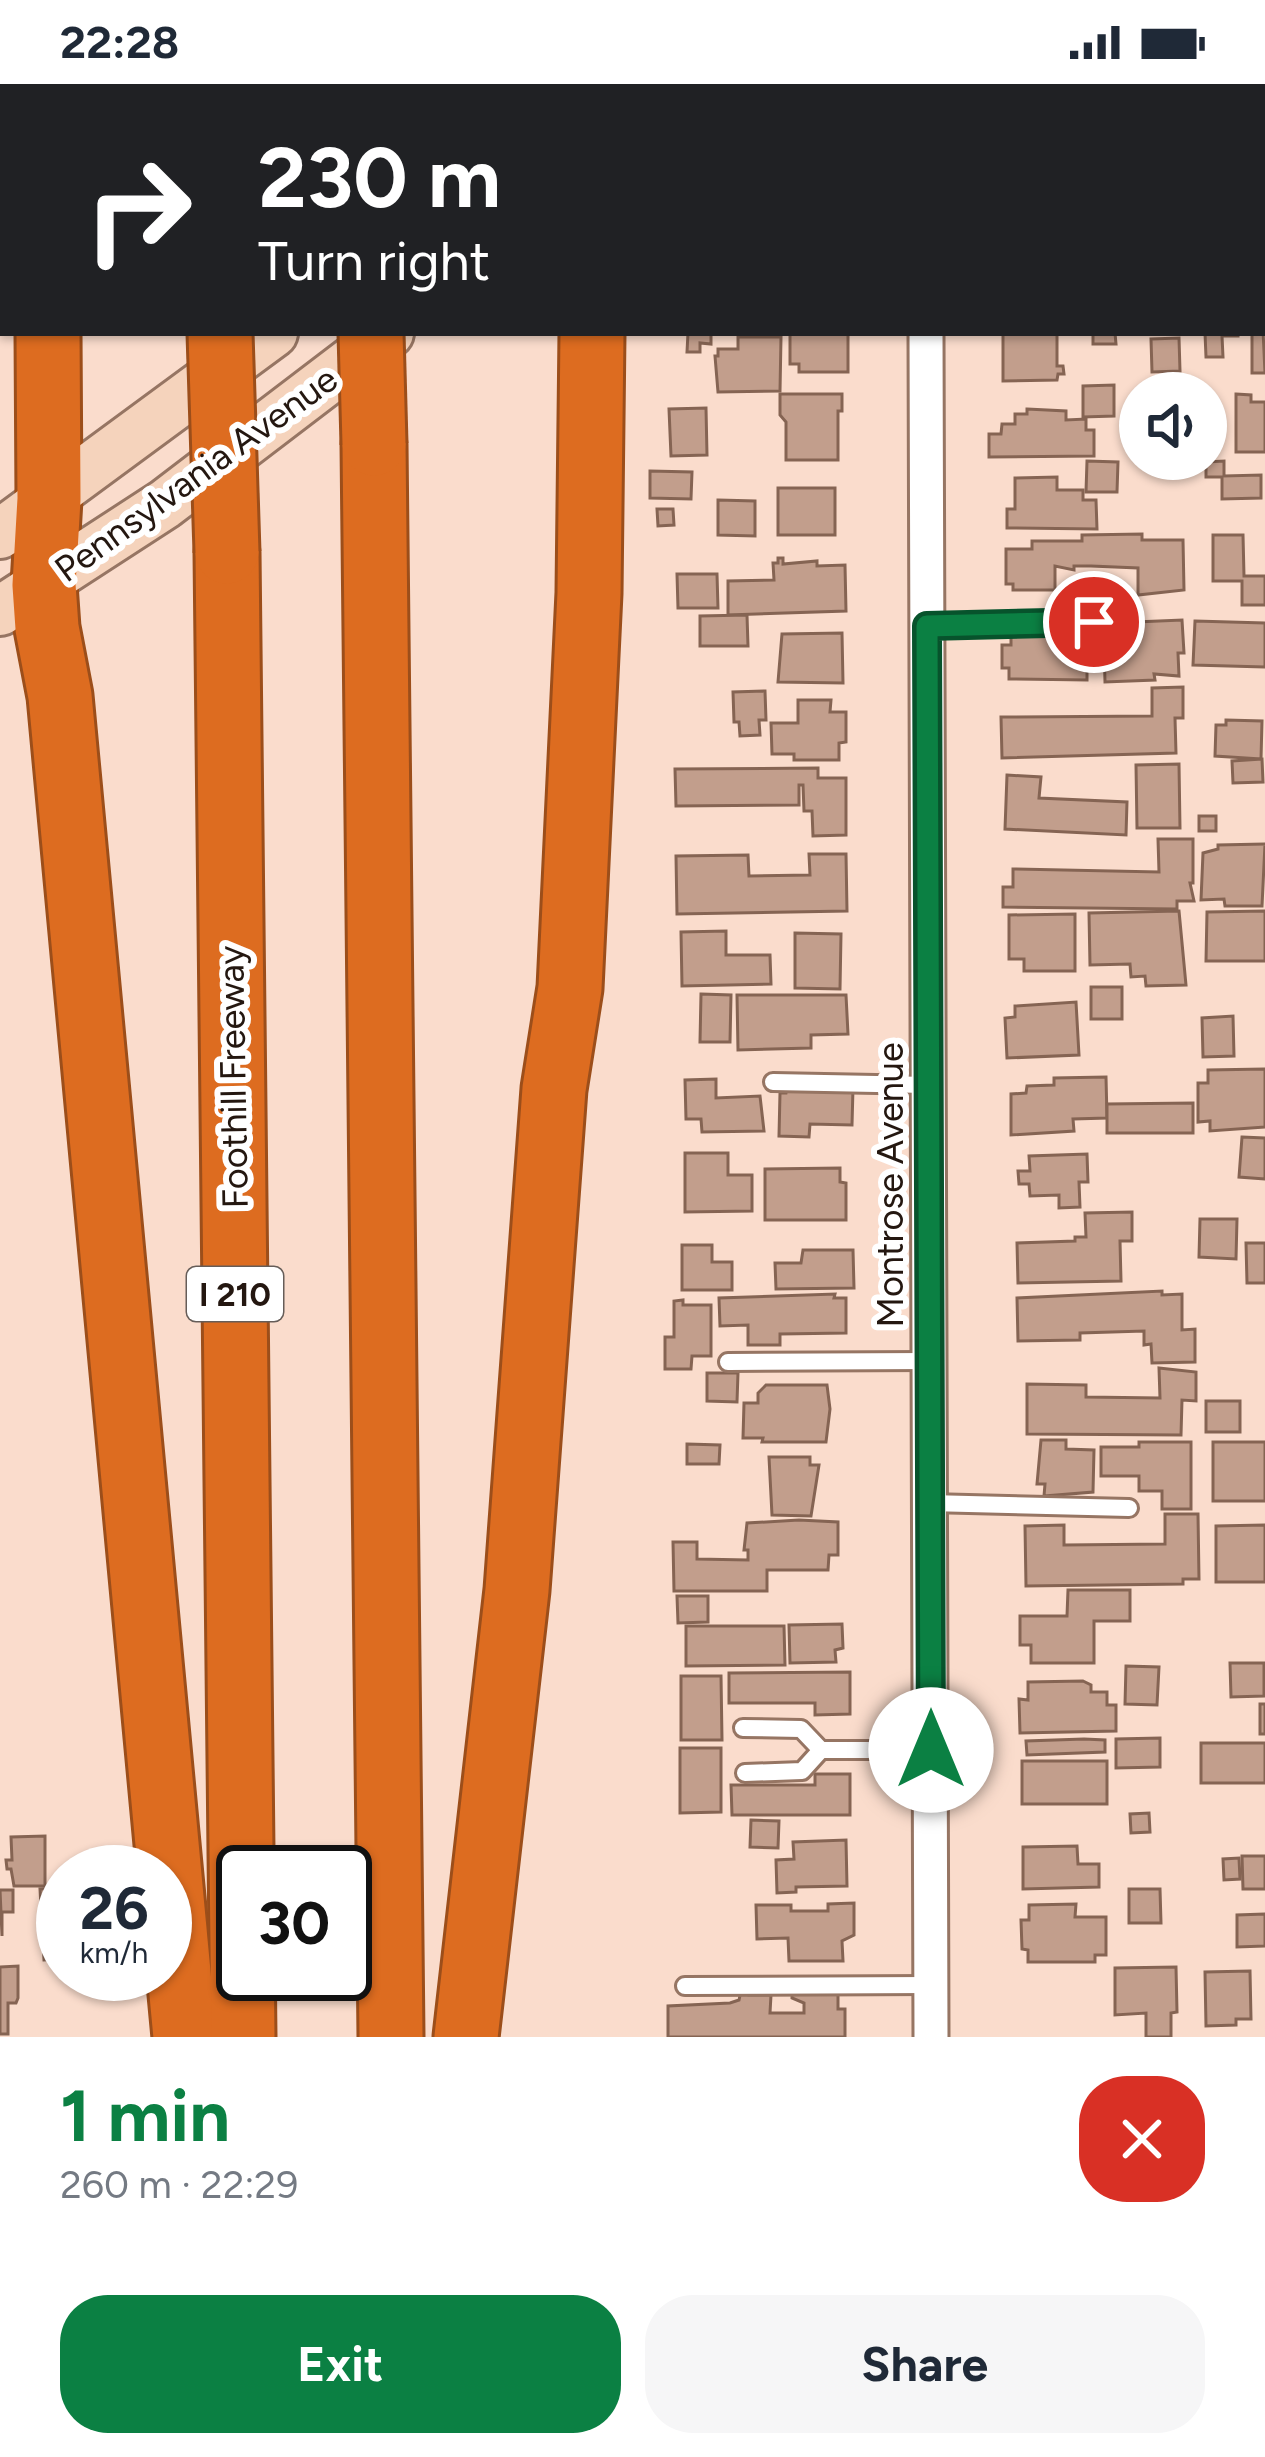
<!DOCTYPE html>
<html lang="en">
<head>
<meta charset="utf-8">
<style>
	:root { --surface:#fff; --page:#f6f6f7; --text:#1f2937; --muted:#747a83; --accent:#0b8043 }
	body { margin:0; font-family:Figtree,sans-serif; background:var(--page); color:var(--text); height:100vh; display:flex; flex-direction:column; font-size:45px; white-space:nowrap }
	* { box-sizing:border-box; margin:0 }
	p { font-size:39px; color:var(--muted) }
	.icon { flex:none; width:66px; height:66px; fill:none; stroke:currentColor; stroke-width:2; stroke-linecap:round; stroke-linejoin:round }
	.map { position:relative; height:1953px; overflow:hidden }
	.sheet { display:flex; flex-direction:column; background:var(--surface); flex:1 }
	.sheet>* { flex:none }
	.guide { position:absolute; left:0px; top:0px; width:1266px; height:252px; box-shadow:0 3px 9px #0004; background:#202124; color:#fff; overflow:hidden }
	.buttons { position:absolute; left:1119px; top:288px; display:grid; gap:24px }
	.buttons a { display:grid; place-items:center; width:108px; height:108px; border-radius:50%; background:var(--surface); box-shadow:0 3px 9px #0004; font-size:60px }
	.speed { position:absolute; left:36px; top:1761px; display:flex; gap:24px; font-size:60px; font-weight:700; text-align:center }
	.speed>* { display:grid; place-content:center; width:156px; height:156px; border-radius:50%; background:var(--surface); box-shadow:0 3px 9px #0004; line-height:1 }
	.speed small { font-size:30px; font-weight:400 }
	.speed .limit { border:6px solid #111; border-radius:18px; background:#fff; color:#111 }
	.pin { position:absolute; display:grid; place-items:center; width:102px; height:102px; color:#fff; margin:-51px; border:6px solid #fff; border-radius:50%; box-shadow:0 3px 12px #0007 }
	.me { position:absolute; width:132px; margin:-66px; rotate:0deg; stroke-linejoin:round; filter:drop-shadow(0 0 9px #0008) }
	.turn { display:flex; align-items:center; gap:42px; height:252px; padding:0 60px; font-size:54px }
	.turn .icon { width:156px; height:156px; stroke-width:2.5 }
	.turn b { display:block; font-size:84px; line-height:102px }
	.round { display:grid; place-items:center; flex:none; width:126px; height:126px; border-radius:48px; background:var(--page) }
	.overview { display:flex; align-items:center; justify-content:space-between; height:204px; padding:0 60px }
	h1 { font-size:72px; font-weight:700; line-height:90px; color:var(--accent) }
	.button { display:flex; gap:24px; margin-top:auto; padding:24px 60px }
	.button a { flex:1; height:138px; border-radius:48px; background:var(--accent); color:#fff; font-size:48px; font-weight:700; line-height:138px; text-align:center }
	.button a+a { background:var(--page); color:var(--text) }
	.status { display:flex; justify-content:space-between; align-items:center; height:84px; padding:0 60px; background:var(--surface); direction:ltr }
	.status svg { height:33px; fill:currentColor }
	.map>svg:first-child { display:block }
	.building { fill:#c29e8c; stroke:#856453; stroke-width:3 }
	.lines { fill:none; stroke-linecap:round; stroke-linejoin:round }
	.service-casing { stroke:#967563; stroke-width:22 }
	.minor-casing { stroke:#967563; stroke-width:39 }
	.secondary-casing { stroke:#967563; stroke-width:54 }
	.motorway-casing { stroke:#9c4e1a; stroke-width:69 }
	.service { stroke:#fff; stroke-width:16 }
	.minor { stroke:#fff; stroke-width:33 }
	.secondary { stroke:#f5d3bc; stroke-width:48 }
	.motorway { stroke:#dd6c20; stroke-width:63 }
	.motorway-bridge-casing { stroke:#9c4e1a; stroke-width:69; stroke-linecap:butt }
	.motorway-bridge { stroke:#dd6c20; stroke-width:63 }
	.route-casing { stroke:#07532c; stroke-width:30 }
	.route { stroke:#0b8043; stroke-width:21 }
	.labels { text-anchor:middle; dominant-baseline:central; stroke-width:12; stroke-linejoin:round; paint-order:stroke }
	.shield { fill:#fff; stroke:#665d58; stroke-width:3 }
	.shield-label { font-size:33px; font-weight:bold; fill:#241710 }
	.street-label { font-size:36px; fill:#241710; stroke:#fff }
</style>
</head>
<body>
<div class="status"><b>22:28</b><svg viewBox="0 0 49 12"><path d="M0 12V9h3v3zM5 12V6h3v6zM10 12V3h3v9zM15 12V0h3v12zM26 1h20v11H26zM47 4h2v5h-2z"/></svg></div>
<div class="map">
<svg width="1265" height="1953" viewBox="0 0 1265 1953">
	<rect width="100%" height="100%" fill="#fadccc"/>
	<g class="building">
		<polygon points="1263,246 1265,289 1252,289 1252,249 1263,249"/>
		<polygon points="688,249 711,249 711,260 700,259 700,268 687,268"/>
		<polygon points="790,249 848,249 848,288 799,288 799,280 790,280"/>
		<polygon points="1003,249 1057,249 1057,282 1063,282 1064,290 1058,290 1057,296 1003,297"/>
		<polygon points="1093,249 1115,249 1116,260 1093,260"/>
		<polygon points="1205,249 1238,249 1238,252 1222,252 1223,273 1206,273"/>
		<polygon points="738,253 781,253 780,307 718,308 715,272 718,272 718,265 738,265"/>
		<polygon points="1179,254 1180,287 1152,288 1151,255"/>
		<polygon points="1114,301 1114,332 1083,333 1083,302"/>
		<polygon points="780,310 842,310 842,327 838,327 838,376 786,376 786,338 780,331"/>
		<polygon points="1236,310 1251,311 1251,318 1265,318 1265,368 1236,368"/>
		<polygon points="706,324 707,371 671,372 669,325"/>
		<polygon points="1027,325 1066,327 1066,336 1086,335 1086,346 1094,346 1094,372 989,373 989,350 1001,350 1002,340 1015,340 1015,330 1027,330"/>
		<polygon points="1087,377 1118,378 1117,408 1086,408"/>
		<polygon points="1224,377 1224,392 1261,391 1261,414 1222,415 1222,393 1206,393 1206,378"/>
		<polygon points="650,387 692,388 691,415 650,414"/>
		<polygon points="1057,393 1057,406 1083,406 1083,416 1096,416 1097,445 1007,444 1007,425 1015,425 1015,394"/>
		<rect x="778" y="404" width="57" height="47"/>
		<polygon points="718,416 755,417 755,452 718,451"/>
		<polygon points="657,425 673,425 674,441 658,442"/>
		<polygon points="1142,450 1142,456 1183,456 1184,506 1138,511 1138,484 1091,482 1074,482 1074,486 1055,482 1055,506 1013,506 1013,500 1006,500 1006,465 1032,465 1032,457 1082,457 1082,451"/>
		<polygon points="1213,451 1243,451 1244,492 1265,492 1265,521 1242,521 1242,497 1213,497"/>
		<polygon points="778,474 783,474 783,480 817,477 817,482 845,481 846,527 728,531 728,497 774,496 773,479 778,479"/>
		<polygon points="677,490 717,490 718,524 678,524"/>
		<polygon points="747,531 748,562 700,562 700,532"/>
		<polygon points="1182,536 1184,569 1178,569 1179,592 1154,590 1155,596 1105,598 1104,561 1128,560 1128,551 1137,550 1136,538"/>
		<polygon points="1195,537 1265,539 1265,583 1193,581"/>
		<polygon points="1011,547 1070,548 1069,565 1087,565 1087,596 1009,595 1009,584 1002,584 1002,561 1011,561"/>
		<polygon points="842,549 843,599 778,598 782,550"/>
		<polygon points="1183,603 1183,634 1175,634 1176,669 1002,674 1001,633 1152,632 1152,604"/>
		<polygon points="765,607 766,636 759,636 760,651 740,652 739,638 734,638 733,608"/>
		<polygon points="798,616 831,616 830,628 846,628 846,658 839,659 839,676 794,676 794,670 772,670 771,639 798,639"/>
		<polygon points="1226,636 1262,637 1261,675 1215,672 1216,641 1226,641"/>
		<polygon points="1262,675 1263,698 1233,699 1232,677"/>
		<polygon points="1179,680 1180,744 1137,744 1136,681"/>
		<polygon points="818,684 818,694 846,694 846,751 813,752 812,727 804,727 803,701 799,701 799,721 676,722 675,685"/>
		<polygon points="1007,691 1041,693 1039,714 1127,718 1126,751 1005,745"/>
		<rect x="1199" y="732" width="17" height="15"/>
		<polygon points="1158,755 1193,755 1193,799 1190,799 1194,817 1177,817 1177,825 1003,823 1003,803 1013,803 1013,785 1159,788"/>
		<polygon points="1265,760 1262,822 1225,822 1224,815 1201,816 1203,769 1218,765 1218,761"/>
		<polygon points="809,770 846,770 847,827 677,830 676,772 748,771 749,792 810,791"/>
		<polygon points="1179,827 1186,901 1146,902 1145,892 1131,893 1130,880 1090,881 1089,829"/>
		<polygon points="1265,827 1265,877 1206,877 1207,828"/>
		<polygon points="1075,830 1075,887 1024,887 1024,875 1009,875 1009,831"/>
		<polygon points="726,847 726,871 770,871 771,900 682,902 681,848"/>
		<polygon points="795,849 841,850 840,905 795,904"/>
		<rect x="1091" y="903" width="31" height="32"/>
		<polygon points="701,910 731,911 730,958 700,958"/>
		<polygon points="737,911 846,911 848,950 811,951 811,964 738,966"/>
		<polygon points="1076,918 1079,971 1007,974 1005,934 1015,933 1015,922"/>
		<polygon points="1233,932 1234,972 1203,973 1202,934"/>
		<polygon points="1265,985 1265,1043 1210,1047 1210,1037 1198,1038 1198,999 1208,999 1208,986"/>
		<polygon points="1106,993 1107,1034 1073,1035 1074,1047 1011,1051 1011,1010 1026,1009 1027,1002 1054,1001 1054,994"/>
		<polygon points="716,995 716,1014 760,1012 764,1047 702,1048 701,1035 686,1035 685,996"/>
		<polygon points="787,1003 853,1004 852,1041 810,1040 809,1053 779,1052 780,1009 786,1009"/>
		<polygon points="1193,1019 1193,1049 1107,1049 1107,1020"/>
		<polygon points="1242,1053 1265,1054 1265,1095 1239,1093"/>
		<polygon points="685,1069 728,1069 728,1091 752,1091 752,1127 685,1128"/>
		<polygon points="1087,1070 1088,1098 1079,1098 1080,1123 1059,1124 1059,1111 1030,1112 1029,1100 1019,1100 1018,1087 1030,1087 1029,1072"/>
		<polygon points="840,1084 840,1098 846,1099 846,1136 765,1136 765,1085"/>
		<polygon points="1132,1128 1132,1157 1120,1157 1121,1197 1018,1199 1017,1159 1075,1157 1075,1153 1086,1153 1085,1129"/>
		<polygon points="1200,1135 1237,1135 1236,1175 1199,1173"/>
		<polygon points="1246,1159 1265,1159 1265,1199 1247,1199"/>
		<polygon points="682,1161 712,1161 712,1178 732,1178 732,1206 682,1206"/>
		<polygon points="803,1166 853,1166 854,1204 776,1205 775,1179 801,1179"/>
		<polygon points="1162,1207 1162,1211 1182,1210 1182,1246 1195,1245 1195,1278 1152,1279 1151,1260 1144,1261 1144,1247 1080,1249 1080,1256 1018,1257 1017,1214"/>
		<polygon points="835,1210 834,1214 846,1214 846,1249 780,1250 780,1261 748,1261 748,1241 720,1242 719,1214"/>
		<polygon points="683,1216 683,1221 711,1221 711,1272 692,1272 691,1285 665,1285 665,1253 674,1253 674,1217"/>
		<polygon points="1159,1284 1196,1288 1196,1317 1182,1316 1181,1351 1027,1350 1027,1300 1086,1301 1086,1313 1160,1314"/>
		<polygon points="707,1289 738,1289 737,1318 707,1317"/>
		<polygon points="766,1301 827,1301 830,1325 826,1358 762,1358 763,1354 743,1354 744,1319 758,1319 758,1309"/>
		<rect x="1206" y="1317" width="34" height="31"/>
		<polygon points="1041,1356 1066,1356 1066,1365 1094,1366 1093,1408 1044,1412 1045,1400 1037,1400"/>
		<polygon points="1139,1358 1191,1358 1191,1425 1162,1425 1162,1407 1139,1407 1139,1392 1101,1392 1101,1363 1139,1363"/>
		<rect x="1213" y="1358" width="52" height="59"/>
		<polygon points="687,1360 720,1361 719,1380 687,1380"/>
		<polygon points="769,1373 810,1373 810,1381 819,1381 811,1432 772,1431"/>
		<polygon points="1165,1430 1198,1430 1199,1495 1183,1495 1183,1500 1026,1502 1025,1442 1064,1441 1064,1461 1165,1460"/>
		<polygon points="799,1436 838,1438 838,1471 829,1471 828,1486 767,1486 767,1507 674,1507 673,1458 697,1458 697,1475 748,1476 748,1466 744,1466 747,1439"/>
		<polygon points="1265,1441 1265,1498 1216,1498 1216,1442"/>
		<polygon points="1068,1506 1130,1506 1130,1537 1094,1537 1094,1579 1031,1579 1031,1561 1020,1561 1020,1532 1067,1532"/>
		<polygon points="677,1512 708,1512 708,1538 678,1539"/>
		<polygon points="842,1540 843,1564 835,1566 836,1578 790,1579 789,1541"/>
		<polygon points="686,1542 784,1542 785,1581 686,1582"/>
		<polygon points="1230,1579 1264,1579 1264,1612 1231,1613"/>
		<polygon points="1126,1582 1159,1583 1157,1621 1125,1620"/>
		<polygon points="850,1588 850,1630 815,1631 815,1619 729,1619 729,1589"/>
		<polygon points="681,1592 721,1592 722,1656 681,1656"/>
		<polygon points="1083,1597 1091,1601 1091,1608 1107,1608 1107,1621 1116,1621 1116,1647 1020,1649 1019,1615 1028,1616 1028,1598"/>
		<rect x="1260" y="1620" width="5" height="30"/>
		<polygon points="1160,1654 1160,1683 1116,1684 1116,1655"/>
		<polygon points="1084,1655 1105,1656 1105,1668 1027,1671 1026,1657"/>
		<rect x="1201" y="1659" width="64" height="40"/>
		<polygon points="680,1664 721,1664 721,1728 680,1729"/>
		<rect x="1022" y="1677" width="85" height="43"/>
		<polygon points="815,1690 850,1690 850,1731 732,1731 731,1701 815,1701"/>
		<polygon points="1149,1729 1150,1748 1131,1749 1130,1730"/>
		<polygon points="751,1736 779,1737 778,1764 750,1763"/>
		<polygon points="45,1752 45,1802 14,1802 11,1785 7,1785 6,1776 12,1776 11,1753"/>
		<polygon points="846,1756 847,1802 796,1803 796,1808 777,1809 776,1776 794,1775 793,1758"/>
		<polygon points="1077,1762 1078,1780 1099,1780 1099,1803 1023,1805 1023,1763"/>
		<polygon points="1242,1772 1265,1772 1265,1805 1243,1805"/>
		<polygon points="1239,1774 1240,1795 1224,1796 1223,1775"/>
		<polygon points="63,1804 63,1875 44,1876 40,1805"/>
		<polygon points="1129,1805 1160,1805 1161,1839 1129,1839"/>
		<polygon points="0,1806 13,1806 13,1828 2,1828 2,1852"/>
		<polygon points="854,1819 854,1851 842,1857 843,1877 789,1877 788,1854 757,1855 756,1821 791,1821 791,1827 828,1827 828,1820"/>
		<polygon points="1076,1820 1075,1833 1106,1833 1106,1871 1095,1871 1095,1878 1028,1878 1028,1866 1022,1865 1021,1836 1029,1836 1029,1821"/>
		<polygon points="1265,1830 1265,1862 1237,1863 1237,1831"/>
		<polygon points="18,1882 18,1914 16,1919 8,1919 8,1950 0,1950 0,1883"/>
		<polygon points="1176,1883 1177,1928 1171,1929 1171,1953 1146,1953 1146,1929 1115,1931 1115,1884"/>
		<polygon points="1250,1887 1251,1935 1236,1935 1236,1941 1206,1942 1205,1888"/>
		<polygon points="838,1904 838,1925 845,1925 845,1953 668,1953 668,1922 730,1919 739,1916 741,1907 749,1907 749,1911 771,1911 770,1929 804,1929 804,1919 792,1914 792,1907"/>
	</g>
	<g class="lines">
		<g class="service-casing">
			<g id="service">
				<polyline points="927,542 1094,538"/>
				<polyline points="773,998 928,1001"/>
				<polyline points="728,1278 929,1277"/>
				<polyline points="929,1419 1129,1424"/>
				<polyline points="743,1644 801,1645 821,1666 930,1666"/>
				<polyline points="745,1689 802,1687 821,1666"/>
				<polyline points="685,1902 931,1901"/>
			</g>
		</g>
		<g class="minor-casing">
			<g id="minor">
				<polyline points="926,3 926,0"/>
				<polyline points="926,249 931,1953"/>
			</g>
		</g>
		<g class="secondary-casing">
			<g id="secondary">
				<polyline points="719,3 722,0"/>
				<polyline points="0,450 273,249"/>
				<polyline points="0,527 165,420 389,249"/>
			</g>
		</g>
		<g class="motorway-casing">
			<g id="motorway">
				<polyline points="45,0 45,3"/>
				<polyline points="206,0 206,3"/>
				<polyline points="361,0 361,3"/>
				<polyline points="577,0 577,3"/>
				<path d="M 48,249 L 49,415 L 44,501 L 47,544 L 60,612 C 99,1059 141,1506 185,1953"/>
				<polyline points="374,360 391,1953"/>
				<polyline points="227,468 243,1953"/>
				<polyline points="466,1953 517,1506 554,1005 570,904 589,509 592,249"/>
			</g>
		</g>
		<use href="#service" class="service"/>
		<use href="#minor" class="minor"/>
		<use href="#secondary" class="secondary"/>
		<use href="#motorway" class="motorway"/>
		<g class="motorway-bridge-casing">
			<g id="motorway-bridge">
				<polyline points="220,249 227,468"/>
				<polyline points="371,249 374,360"/>
			</g>
		</g>
		<use href="#motorway-bridge" class="motorway-bridge"/>
	</g>
	<g class="lines">
		<g class="route-casing">
			<polyline id="route" points="931,1666 927,542 1094,538"/>
		</g>
		<use href="#route" class="route"/>
	</g>
	<g class="labels">
		<rect class="shield" x="187" y="1183" width="96" height="54" rx="9"/>
		<g class="shield-label">
			<text x="235" y="1210">I 210</text>
		</g>
		<g class="street-label">
			<text transform="translate(196 390) rotate(-36)">Pennsylvania Avenue</text>
			<text transform="translate(233 993) rotate(-91)">Foothill Freeway</text>
			<text transform="translate(890 1101) rotate(-90)">Montrose Avenue</text>
		</g>
	</g>
</svg>
<div class="buttons">
<a><svg class="icon" aria-label="sound" viewBox="0 0 24 24"><path d="M4 9h4l5-4v14l-5-4H4zM17 9q2 3 0 6"/></svg></a>
</div>
<div class="speed"><div>26<small>km/h</small></div><div class="limit">30</div></div>
<div class="pin" style="left:1094px;top:538px;background:#d93025"><svg class="icon" aria-label="arrive" viewBox="0 0 24 24"><path d="M6 21V4h12l-3 4 3 4H6"/></svg></div>
<svg class="me" style="left:931px;top:1666px" viewBox="-20 -20 40 40"><circle r="19" fill="#fff"/><path d="M0-13L10 11 0 6-10 11z" fill="#0b8043"/></svg>
<div class="guide">
<div class="turn"><svg class="icon" aria-label="right" viewBox="0 0 24 24"><path d="M7 20v-9h11M14 6l5 5-5 5"/></svg><div><b>230 m</b>Turn right</div></div>
</div>
</div>
<section class="sheet">
<div class="overview"><div><h1>1 min</h1><p>260 m · 22:29</p></div><a class="round" style="background:#d93025;color:#fff"><svg class="icon" aria-label="close" viewBox="0 0 24 24"><path d="M6 6l12 12M18 6L6 18"/></svg></a></div>
<div class="button"><a>Exit</a><a>Share</a></div>
</section>
</body>
</html>
